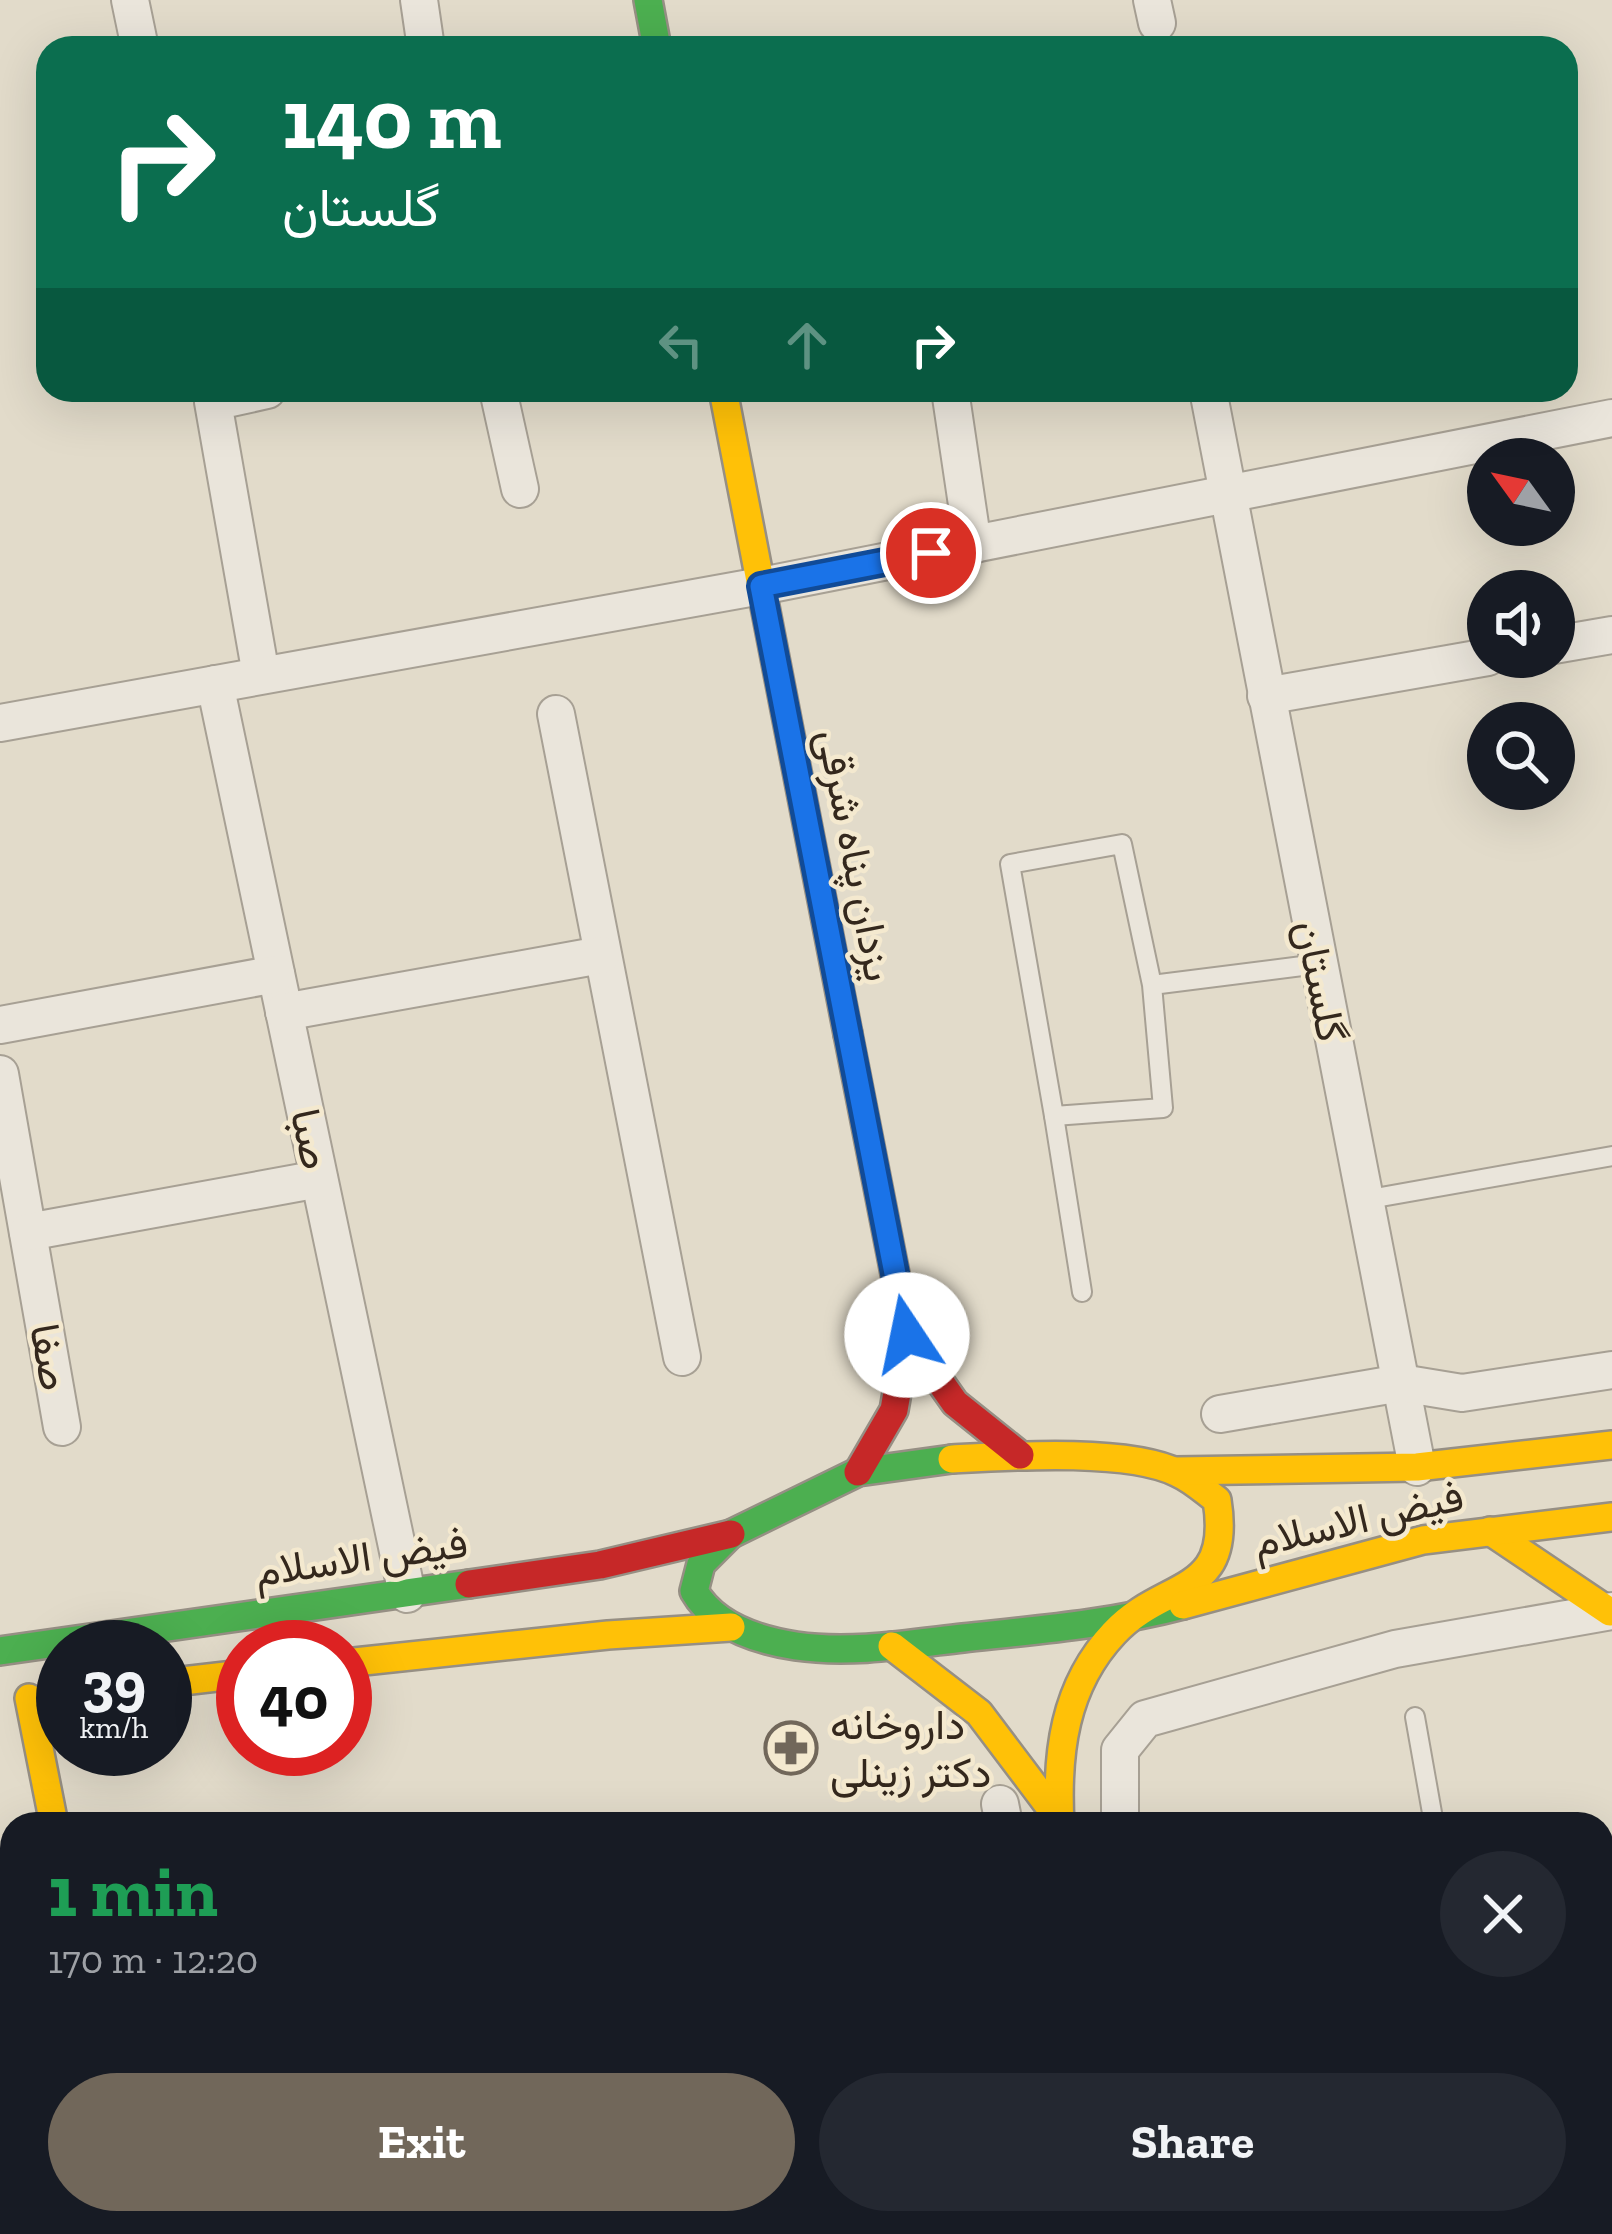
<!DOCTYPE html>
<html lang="en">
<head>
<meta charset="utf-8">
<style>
	:root { --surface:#171b24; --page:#242831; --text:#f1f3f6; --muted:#9ea1a6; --accent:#71675a }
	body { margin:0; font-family:"Zilla Slab",Vazirmatn,serif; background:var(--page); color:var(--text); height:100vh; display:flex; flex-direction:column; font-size:45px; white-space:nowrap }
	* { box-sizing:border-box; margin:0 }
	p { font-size:39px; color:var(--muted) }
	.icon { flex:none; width:66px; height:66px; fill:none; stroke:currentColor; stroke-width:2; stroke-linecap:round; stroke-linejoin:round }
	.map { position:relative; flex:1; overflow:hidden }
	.details { position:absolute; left:0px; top:1812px; width:1614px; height:423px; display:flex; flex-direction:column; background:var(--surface); border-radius:36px 36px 0 0; box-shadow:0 12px 48px #0002 }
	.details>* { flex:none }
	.guide { position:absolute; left:36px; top:36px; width:1542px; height:366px; border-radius:36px; box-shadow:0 12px 48px #0002; background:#0b6e4f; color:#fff; overflow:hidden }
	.needle { width:78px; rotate:303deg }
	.controls { position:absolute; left:1467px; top:438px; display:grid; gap:24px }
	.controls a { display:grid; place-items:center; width:108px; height:108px; border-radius:50%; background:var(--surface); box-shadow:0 12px 48px #0002; font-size:60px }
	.speed { position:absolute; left:36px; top:1620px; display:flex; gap:24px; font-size:60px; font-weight:700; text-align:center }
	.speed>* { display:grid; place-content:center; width:156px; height:156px; border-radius:50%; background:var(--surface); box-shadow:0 12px 48px #0002; line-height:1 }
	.speed small { font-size:30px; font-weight:400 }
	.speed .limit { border:18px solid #d22; background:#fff; color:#111 }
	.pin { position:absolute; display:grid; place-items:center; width:102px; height:102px; color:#fff; margin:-51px; border:6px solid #fff; border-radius:50%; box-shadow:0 3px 12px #0007 }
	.me { position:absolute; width:132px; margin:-66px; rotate:349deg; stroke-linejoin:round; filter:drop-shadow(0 0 9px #0008) }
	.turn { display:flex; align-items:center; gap:42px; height:252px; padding:0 48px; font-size:54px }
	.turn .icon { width:156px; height:156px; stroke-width:2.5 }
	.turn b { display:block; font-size:84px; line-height:102px }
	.lanes { display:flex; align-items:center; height:114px; padding:0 48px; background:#0003; justify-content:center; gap:60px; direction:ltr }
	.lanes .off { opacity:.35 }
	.round { display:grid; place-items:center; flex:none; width:126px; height:126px; border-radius:63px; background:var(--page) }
	.head { display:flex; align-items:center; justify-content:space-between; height:204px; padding:0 48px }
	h1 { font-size:72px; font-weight:800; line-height:90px; color:#1e9e55 }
	.primary-button { display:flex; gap:24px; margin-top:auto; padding:24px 48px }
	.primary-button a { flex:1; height:138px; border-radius:72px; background:var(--accent); color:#fff; font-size:48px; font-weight:800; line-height:138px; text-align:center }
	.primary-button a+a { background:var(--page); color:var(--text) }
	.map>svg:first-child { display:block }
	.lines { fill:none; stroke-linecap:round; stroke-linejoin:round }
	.lane-casing { stroke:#a7a094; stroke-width:22 }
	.street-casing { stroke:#a7a094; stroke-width:40 }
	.fast-casing { stroke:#968f84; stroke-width:32 }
	.slow-casing { stroke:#968f84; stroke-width:32 }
	.jam-casing { stroke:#968f84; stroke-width:32 }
	.lane { stroke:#eae5db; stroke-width:18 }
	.street { stroke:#eae5db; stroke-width:36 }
	.fast { stroke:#4caf50; stroke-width:27 }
	.slow { stroke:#ffc107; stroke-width:27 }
	.jam { stroke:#c62828; stroke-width:27 }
	.route-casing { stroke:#114b97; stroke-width:30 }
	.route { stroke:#1a73e8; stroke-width:21 }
	.labels { text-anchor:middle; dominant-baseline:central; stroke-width:9; stroke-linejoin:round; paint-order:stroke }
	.street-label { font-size:42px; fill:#34281d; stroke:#f4e9cf }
	.poi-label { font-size:42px; fill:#34281d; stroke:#f4e9cf; text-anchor:start }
</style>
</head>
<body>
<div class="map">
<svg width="1612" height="2234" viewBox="0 0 1612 2234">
	<rect width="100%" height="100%" fill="#e2dbca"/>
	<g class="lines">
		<g class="lane-casing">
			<g id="lane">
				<polyline points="1152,985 1163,1108 1054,1116 1010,864 1122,844 1152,985 1318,964"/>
				<polyline points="1054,1116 1082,1292"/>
				<polyline points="1364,1200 1612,1156"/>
				<polyline points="1415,1717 1434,1824"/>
				<polyline points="1515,2223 1518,2234"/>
			</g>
		</g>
		<g class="street-casing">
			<g id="street">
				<polyline points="130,0 140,48"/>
				<polyline points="419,0 426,48"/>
				<polyline points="1152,0 1157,23"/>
				<polyline points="498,390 520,489"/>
				<polyline points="950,390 973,545"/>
				<polyline points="1208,390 1417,1467"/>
				<polyline points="1554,645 1612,635"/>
				<polyline points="261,675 213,402 267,390"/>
				<polyline points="215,684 407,1594"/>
				<polyline points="1266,696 1488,657"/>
				<polyline points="556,714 682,1357"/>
				<polyline points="0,723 761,586 1612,418"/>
				<polyline points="284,1012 601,955"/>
				<polyline points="0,1025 276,974"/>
				<polyline points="0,1074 62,1427"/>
				<polyline points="28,1232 319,1179"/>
				<polyline points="1220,1414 1401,1383 1462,1393 1612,1370"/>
				<polyline points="1000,1804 1004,1824"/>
				<polyline points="1120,1824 1120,1750 1145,1719 1395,1649 1612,1611"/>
				<polyline points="0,2177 12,2175"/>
				<polyline points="443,2223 445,2234"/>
				<polyline points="762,2223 764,2234"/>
				<polyline points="828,2223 830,2234"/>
				<polyline points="1080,2223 1082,2234"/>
				<polyline points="363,2234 362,2228 390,2223"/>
			</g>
		</g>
		<g class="fast-casing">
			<g id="fast">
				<polyline points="648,0 657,48"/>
				<path d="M 952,1459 L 858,1472 L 731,1534 L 701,1564 L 694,1591 C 714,1626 757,1640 796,1646 C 850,1654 910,1644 963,1638 C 1037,1630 1111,1624 1183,1605"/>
				<polyline points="0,1651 469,1584"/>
			</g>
		</g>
		<g class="slow-casing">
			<g id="slow">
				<polyline points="723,390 848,1034"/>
				<path d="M 952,1459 C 1008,1456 1129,1448 1178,1473 C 1192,1479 1205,1491 1217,1500 C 1233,1598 1164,1579 1114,1633 C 1064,1686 1056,1754 1060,1824"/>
				<polyline points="1176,1471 1417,1467 1612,1445"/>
				<polyline points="1490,1531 1610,1612"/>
				<polyline points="1183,1605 1423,1540 1612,1517"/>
				<polyline points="892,1646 979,1713 1059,1819"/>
				<polyline points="345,1663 608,1635 731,1627"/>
				<polyline points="165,1683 243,1674"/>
				<polyline points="29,1698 54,1824"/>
			</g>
		</g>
		<g class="jam-casing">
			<g id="jam">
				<polyline points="848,1034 907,1335 894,1410 858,1472"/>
				<polyline points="907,1335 955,1403 1020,1455"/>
				<polyline points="469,1584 600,1565 731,1534"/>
				<polyline points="1602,2145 1612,2143"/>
				<polyline points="132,2223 134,2234"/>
				<polyline points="1139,2223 1141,2234"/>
				<polyline points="1208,2234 1254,2223"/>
			</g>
		</g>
		<use href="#lane" class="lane"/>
		<use href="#street" class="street"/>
		<use href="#fast" class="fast"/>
		<use href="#slow" class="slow"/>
		<use href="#jam" class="jam"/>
	</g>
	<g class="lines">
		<g class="route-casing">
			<polyline id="route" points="907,1335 761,586 931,553"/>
		</g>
		<use href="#route" class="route"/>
	</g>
	<defs>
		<g id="pharmacy-ring" transform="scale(2.7)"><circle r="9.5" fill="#f4e9cf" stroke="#71675a" stroke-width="1.5"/><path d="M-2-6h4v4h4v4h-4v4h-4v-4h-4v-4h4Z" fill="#71675a"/></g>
	</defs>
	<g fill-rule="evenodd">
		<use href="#pharmacy-ring" x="791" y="1748"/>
	</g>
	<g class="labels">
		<g class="street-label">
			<text transform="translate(856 855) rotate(79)">یزدان پناه شرقی</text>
			<text transform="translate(1321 981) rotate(79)">گلستان</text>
			<text transform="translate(311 1139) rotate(78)">صبا</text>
			<text transform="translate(50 1357) rotate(80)">صفا</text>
			<text transform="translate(1358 1519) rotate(-13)">فیض الاسلام</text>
			<text transform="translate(361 1557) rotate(-8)">فیض الاسلام</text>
		</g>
		<g class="poi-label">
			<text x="830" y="1724">داروخانه<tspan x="830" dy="48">دکتر زینلی</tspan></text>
		</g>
	</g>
</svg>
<div class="controls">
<a><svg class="needle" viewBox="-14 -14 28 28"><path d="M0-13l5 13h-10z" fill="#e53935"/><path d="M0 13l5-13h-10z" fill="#9ea1a6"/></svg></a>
<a><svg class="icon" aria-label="sound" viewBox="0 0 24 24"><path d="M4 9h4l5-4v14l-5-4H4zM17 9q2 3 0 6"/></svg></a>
<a><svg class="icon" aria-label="search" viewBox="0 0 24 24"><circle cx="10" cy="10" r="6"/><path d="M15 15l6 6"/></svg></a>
</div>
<div class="speed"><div>39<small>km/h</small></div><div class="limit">40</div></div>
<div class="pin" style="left:931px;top:553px;background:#d93025"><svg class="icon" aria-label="arrive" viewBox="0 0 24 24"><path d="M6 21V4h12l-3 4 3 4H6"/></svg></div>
<svg class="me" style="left:907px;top:1335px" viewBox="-20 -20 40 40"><circle r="19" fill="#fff"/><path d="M0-13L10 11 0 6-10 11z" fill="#1a73e8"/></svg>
<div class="guide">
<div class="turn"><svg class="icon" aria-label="right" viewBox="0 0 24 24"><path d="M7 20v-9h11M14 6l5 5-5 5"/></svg><div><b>140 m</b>گلستان</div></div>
<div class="lanes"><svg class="icon off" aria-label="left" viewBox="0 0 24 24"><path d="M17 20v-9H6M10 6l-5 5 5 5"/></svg><svg class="icon off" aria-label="ahead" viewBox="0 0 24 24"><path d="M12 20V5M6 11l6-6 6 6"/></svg><svg class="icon" aria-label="right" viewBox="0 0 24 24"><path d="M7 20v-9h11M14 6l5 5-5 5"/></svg></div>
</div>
<section class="details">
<div class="head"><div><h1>1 min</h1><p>170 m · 12:20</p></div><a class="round"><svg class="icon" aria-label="close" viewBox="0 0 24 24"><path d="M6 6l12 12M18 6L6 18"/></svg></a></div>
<div class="primary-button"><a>Exit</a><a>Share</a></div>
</section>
</div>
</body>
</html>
